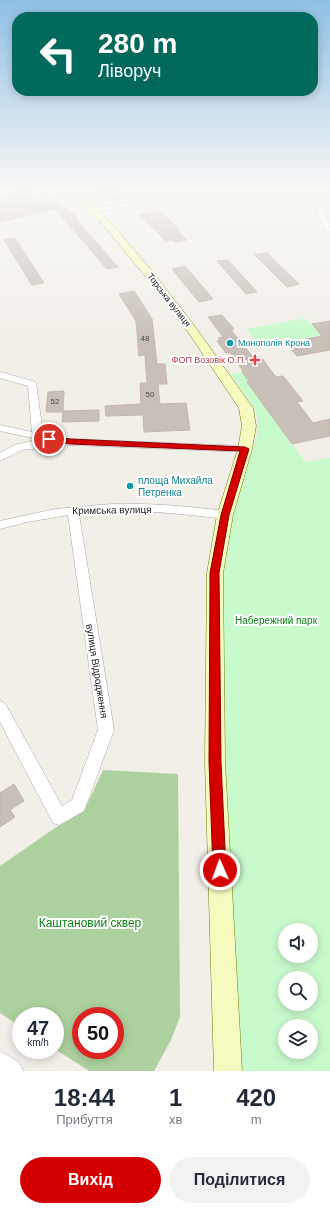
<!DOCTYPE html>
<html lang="uk">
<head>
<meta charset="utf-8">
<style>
	:root { --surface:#fff; --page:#f2f2f3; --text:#1f2937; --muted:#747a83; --accent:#d40000 }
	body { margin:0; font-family:Helvetica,sans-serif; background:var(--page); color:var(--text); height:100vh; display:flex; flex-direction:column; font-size:15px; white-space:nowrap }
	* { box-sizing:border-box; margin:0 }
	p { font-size:13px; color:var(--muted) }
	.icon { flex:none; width:22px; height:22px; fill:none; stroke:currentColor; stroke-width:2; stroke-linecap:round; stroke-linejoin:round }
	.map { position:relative; height:1071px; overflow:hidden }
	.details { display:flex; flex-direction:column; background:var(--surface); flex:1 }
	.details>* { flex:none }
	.top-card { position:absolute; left:12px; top:12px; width:306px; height:84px; border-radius:16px; box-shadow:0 2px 10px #0003; background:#00695c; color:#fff; overflow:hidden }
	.fabs { position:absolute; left:278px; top:923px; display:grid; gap:8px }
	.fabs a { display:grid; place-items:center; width:40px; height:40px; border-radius:50%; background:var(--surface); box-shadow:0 2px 10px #0003; font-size:20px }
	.speed { position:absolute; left:12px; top:1007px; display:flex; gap:8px; font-size:20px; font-weight:700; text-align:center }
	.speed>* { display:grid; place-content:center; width:52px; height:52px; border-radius:50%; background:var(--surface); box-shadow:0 2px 10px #0003; line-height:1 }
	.speed small { font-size:10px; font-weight:400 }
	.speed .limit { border:6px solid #d22; background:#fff; color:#111 }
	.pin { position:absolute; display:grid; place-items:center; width:34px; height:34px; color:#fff; margin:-17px; border:2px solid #fff; border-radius:50%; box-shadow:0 1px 4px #0007 }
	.me { position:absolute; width:44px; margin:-22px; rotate:358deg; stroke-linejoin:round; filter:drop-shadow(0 0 3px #0008) }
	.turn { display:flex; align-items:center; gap:14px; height:84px; padding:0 20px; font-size:18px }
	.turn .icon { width:52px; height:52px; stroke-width:2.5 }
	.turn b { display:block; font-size:28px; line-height:34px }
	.eta { display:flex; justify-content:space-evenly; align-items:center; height:68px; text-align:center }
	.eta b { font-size:24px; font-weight:700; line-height:28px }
	.cta { display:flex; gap:8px; margin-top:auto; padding:8px 20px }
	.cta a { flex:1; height:46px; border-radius:24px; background:var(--accent); color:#fff; font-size:16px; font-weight:700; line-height:46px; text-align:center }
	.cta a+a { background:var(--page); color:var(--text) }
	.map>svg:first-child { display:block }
	.forest { fill:#add19e; fill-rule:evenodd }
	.park { fill:#c8facc; fill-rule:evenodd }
	.building { fill:#c7bfb8; stroke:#c4b6ab }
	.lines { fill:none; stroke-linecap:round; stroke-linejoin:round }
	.minor-casing { stroke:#a9a9a9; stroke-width:1 }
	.tertiary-casing { stroke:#a9a9a9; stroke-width:1 }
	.secondary-casing { stroke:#707d05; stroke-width:1 }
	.minor { fill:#fff; fill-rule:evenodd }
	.tertiary { fill:#fff; fill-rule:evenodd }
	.secondary { fill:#f7fabf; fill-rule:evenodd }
	.route { fill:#d40000; stroke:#8a0000 }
	.culture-dot { fill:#0f9aa8; stroke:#fff; stroke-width:1.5 }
	.health-dot { fill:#e0444e; stroke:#fff; stroke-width:1.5 }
	.labels { text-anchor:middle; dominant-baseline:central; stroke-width:4; stroke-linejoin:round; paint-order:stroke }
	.number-label { font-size:8px; fill:#4b4948 }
	.far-street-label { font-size:9px; fill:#222; stroke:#fff }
	.far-culture-label { font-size:9px; fill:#0d838f; stroke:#fff; text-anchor:start }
	.far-health-label { font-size:9px; fill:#be3a42; stroke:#fff; text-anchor:end }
	.culture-label { font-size:10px; fill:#0d838f; stroke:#fff; text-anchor:start }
	.street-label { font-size:10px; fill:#222; stroke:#fff }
	.park-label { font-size:10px; fill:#0c8416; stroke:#fff }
	.near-park-label { font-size:12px; fill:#0c8416; stroke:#fff }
</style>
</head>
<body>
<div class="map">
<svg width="330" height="1071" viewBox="0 0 330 1071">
	<rect width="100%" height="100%" fill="#f2efe9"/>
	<path class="forest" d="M 103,770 L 178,774 L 180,1017 L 171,1040 L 154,1071 L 89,1071 L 55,1049 L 55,1016 L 21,1016 L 21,1027 L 0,1013 L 0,866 L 55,828 L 84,811 ZM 81,1016 L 115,1016 L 115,1050 L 81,1050 Z"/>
	<g class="park">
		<polygon points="305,318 321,335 261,347 247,329"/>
		<path d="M 242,372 L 249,381 L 247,382 L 306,463 L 330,457 L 330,1071 L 238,1071 L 223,781 L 220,572 L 227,534 L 243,475 L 257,436 L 257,417 L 253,406 L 231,374 ZM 285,930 L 311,930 L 311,956 L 285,956 ZM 285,978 L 311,978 L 311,1004 L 285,1004 ZM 285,1026 L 311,1026 L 311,1052 L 285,1052 Z"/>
	</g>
	<g class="building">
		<polygon points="26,190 30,190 54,208 48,200 50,197 77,217 75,218 118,267 107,269 55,209 0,222 0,196"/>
		<polygon points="94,190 115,190 127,197 110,201"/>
		<polygon points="160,211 178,228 175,228 187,240 175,242 172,240 166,241 140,215"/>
		<polygon points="15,238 44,283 32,285 4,240"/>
		<polygon points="267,253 299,284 287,287 255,255"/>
		<polygon points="228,260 257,292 246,294 217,261"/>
		<polygon points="185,266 213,299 199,302 172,269"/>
		<polygon points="134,291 152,319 157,364 165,364 167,384 158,384 160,404 186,403 190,430 144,432 143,415 106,416 105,406 141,404 140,383 147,383 145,355 139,356 136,321 119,294"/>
		<polygon points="222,315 234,329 231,330 254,358 261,357 276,377 283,376 303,401 297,402 313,423 330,419 330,436 292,444 247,382 249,381 242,372 243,371 230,353 226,353 217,341 220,340 218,338 223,337 208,317"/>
		<polygon points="330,321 330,350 297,356 286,343 322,336 312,324"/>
		<polygon points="64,391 63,411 99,410 99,421 62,422 63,412 46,412 48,392"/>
		<polygon points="14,784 24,801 10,810 15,817 0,827 0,793"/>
	</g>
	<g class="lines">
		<g class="minor-casing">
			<g id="minor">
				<polygon points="0,190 8,190 0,193"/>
				<polygon points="226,190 240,190 237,192 92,212 89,210 92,208"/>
				<path d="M 302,190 L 308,190 C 319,200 330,217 330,232 L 326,230 L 310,199 Z"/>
				<polygon points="0,372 36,382 43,434 50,436 51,438 50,440 71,439 245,446 250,449 245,452 71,445 22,450 0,461 0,453 15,445 32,441 33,438 0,431 0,425 32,432 28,386 0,378"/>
				<path d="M 112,504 C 150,503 187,506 225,511 L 229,512 L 231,515 L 229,518 L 225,519 C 177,513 128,508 79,514 L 114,730 L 84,811 L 59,825 L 53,823 L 0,722 L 0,701 L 5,703 L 62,806 L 72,800 L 98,730 L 68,515 L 27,522 L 0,529 L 0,521 L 55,509 Z"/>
			</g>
		</g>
		<g class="tertiary-casing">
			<polygon id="tertiary" points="0,1051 19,1062 23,1071 0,1071"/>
		</g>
		<g class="secondary-casing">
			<polygon id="secondary" points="64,190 73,190 104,215 153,272 196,328 253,408 256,426 252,449 233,515 223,573 225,762 242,1071 214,1071 205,762 207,573 217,515 238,449 242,426 239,408 188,332 145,276 98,219"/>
		</g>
		<use href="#minor" class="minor"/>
		<use href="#tertiary" class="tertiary"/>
		<use href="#secondary" class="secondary"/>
	</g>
	<linearGradient id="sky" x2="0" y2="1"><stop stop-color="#8fc0e4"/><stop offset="0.56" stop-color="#f9f8f5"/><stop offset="1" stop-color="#f9f8f5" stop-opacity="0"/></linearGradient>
	<rect width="330" height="340" fill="url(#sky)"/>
	<polygon class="route" points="49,436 70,439 245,447 249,449 229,515 219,573 221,762 226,870 224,875 220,877 215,875 213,870 209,762 210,573 221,515 240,451 70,444 46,441 45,439"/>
	<g class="culture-dot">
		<circle cx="230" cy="343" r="4"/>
		<circle cx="130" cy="486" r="4"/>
	</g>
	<path class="health-dot" d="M253 354h4v4h4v4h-4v4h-4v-4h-4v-4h4z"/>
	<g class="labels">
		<g class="number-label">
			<text x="145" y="338">48</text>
			<text x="150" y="394">50</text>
			<text x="55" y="401">52</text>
		</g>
		<g class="far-street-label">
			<text transform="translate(169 300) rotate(52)">Торська вулиця</text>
		</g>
		<g class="far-culture-label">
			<text x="238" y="343">Монополія Крона</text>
		</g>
		<g class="far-health-label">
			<text x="246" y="360">ФОП Возовік О.П.</text>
		</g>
		<g class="culture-label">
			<text x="138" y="480">площа Михайла<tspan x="138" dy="12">Петренка</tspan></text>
		</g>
		<g class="street-label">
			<text transform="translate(112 510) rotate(-1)">Кримська вулиця</text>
			<text transform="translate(97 671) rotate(81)">вулиця Відродження</text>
		</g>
		<g class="park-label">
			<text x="276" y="620">Набережний парк</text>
		</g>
		<g class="near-park-label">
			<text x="90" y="923">Каштановий сквер</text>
		</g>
	</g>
</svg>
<div class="fabs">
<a><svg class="icon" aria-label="sound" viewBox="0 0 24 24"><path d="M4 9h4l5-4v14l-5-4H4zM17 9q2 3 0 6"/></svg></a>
<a><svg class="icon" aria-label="search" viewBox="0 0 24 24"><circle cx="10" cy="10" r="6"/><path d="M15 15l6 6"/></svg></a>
<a><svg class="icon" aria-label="layers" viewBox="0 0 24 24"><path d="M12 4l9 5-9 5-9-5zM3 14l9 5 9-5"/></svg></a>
</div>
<div class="speed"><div>47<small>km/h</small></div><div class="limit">50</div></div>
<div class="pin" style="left:49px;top:439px;background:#d93025"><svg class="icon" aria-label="arrive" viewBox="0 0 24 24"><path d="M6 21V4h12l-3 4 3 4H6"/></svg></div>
<svg class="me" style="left:220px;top:870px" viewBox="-20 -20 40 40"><circle r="17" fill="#d40000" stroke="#fff" stroke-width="3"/><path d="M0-11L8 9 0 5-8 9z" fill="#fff"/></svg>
<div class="top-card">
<div class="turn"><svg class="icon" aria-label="left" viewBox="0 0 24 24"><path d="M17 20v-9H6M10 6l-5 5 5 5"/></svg><div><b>280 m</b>Ліворуч</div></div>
</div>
</div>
<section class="details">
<div class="eta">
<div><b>18:44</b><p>Прибуття</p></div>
<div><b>1</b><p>хв</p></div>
<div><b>420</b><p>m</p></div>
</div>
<div class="cta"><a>Вихід</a><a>Поділитися</a></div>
</section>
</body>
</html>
